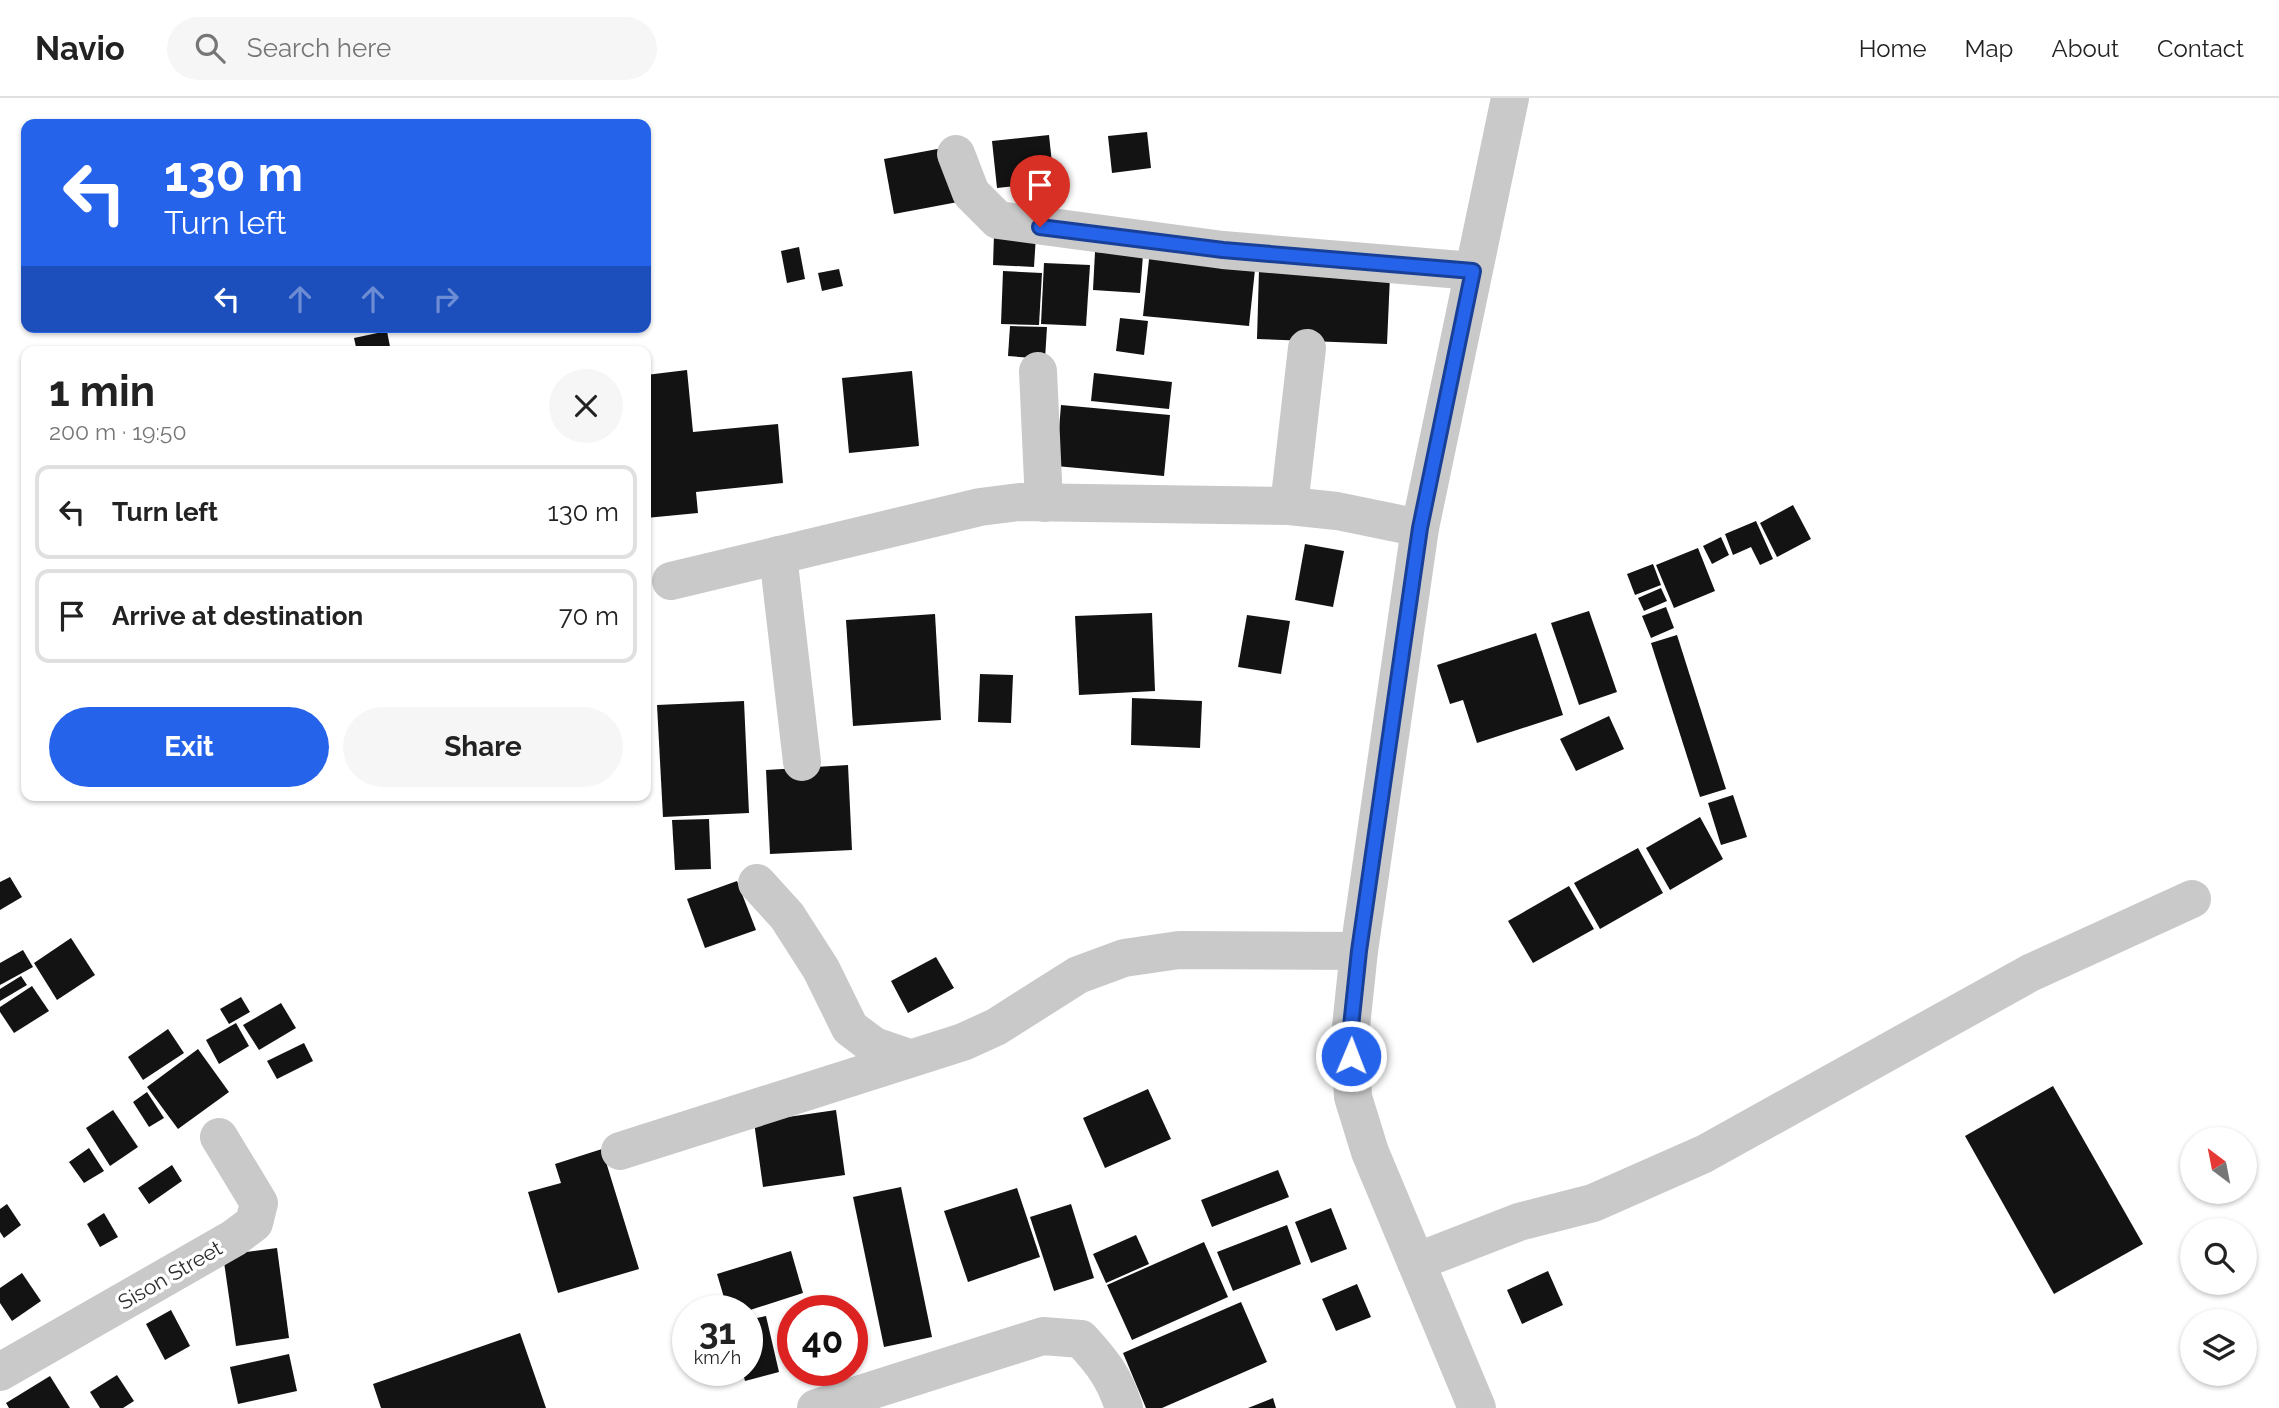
<!DOCTYPE html>
<html lang="en">
<head>
<meta charset="utf-8">
<style>
	:root { --surface:#fff; --page:#f6f6f6; --text:#222; --muted:#767676; --line:#e0e0e0; --accent:#2563eb }
	body { margin:0; font-family:Raleway,sans-serif; background:var(--page); color:var(--text); height:100vh; display:flex; flex-direction:column; font-size:26px; white-space:nowrap }
	* { box-sizing:border-box; margin:0 }
	p { font-size:23px; color:var(--muted) }
	.icon { flex:none; width:38px; height:38px; fill:none; stroke:currentColor; stroke-width:2; stroke-linecap:round; stroke-linejoin:round }
	.map { position:relative; flex:1; overflow:hidden }
	.details { position:absolute; left:21px; top:248px; width:630px; height:455px; display:flex; flex-direction:column; background:var(--surface); border-radius:14px; box-shadow:0 2px 5px #0004 }
	.details>* { flex:none }
	.top-card { position:absolute; left:21px; top:21px; width:630px; height:214px; border-radius:14px; box-shadow:0 2px 5px #0004; background:#2563eb; color:#fff; overflow:hidden }
	.needle { width:46px; rotate:328deg }
	.controls { position:absolute; left:2180px; top:1029px; display:grid; gap:14px }
	.controls a { display:grid; place-items:center; width:77px; height:77px; border-radius:50%; background:var(--surface); box-shadow:0 2px 5px #0004; font-size:35px }
	.speed { position:absolute; left:672px; top:1197px; display:flex; gap:14px; font-size:35px; font-weight:700; text-align:center }
	.speed>* { display:grid; place-content:center; width:91px; height:91px; border-radius:50%; background:var(--surface); box-shadow:0 2px 5px #0004; line-height:1 }
	.speed small { font-size:18px; font-weight:400 }
	.speed .limit { border:10px solid #d22; background:#fff; color:#111 }
	.pin { position:absolute; display:grid; place-items:center; width:60px; height:60px; color:#fff; margin:-72px -30px; border-radius:50% 50% 50% 0; rotate:-45deg; box-shadow:0 0 7px #0007 }
	.pin .icon { rotate:45deg }
	.me { position:absolute; width:77px; margin:-38px; rotate:1deg; stroke-linejoin:round; filter:drop-shadow(0 0 5px #0008) }
	.turn { display:flex; align-items:center; gap:24px; height:147px; padding:0 28px; font-size:32px }
	.turn .icon { width:91px; height:91px; stroke-width:2.5 }
	.turn b { display:block; font-size:49px; line-height:60px }
	.lanes { display:flex; align-items:center; height:66px; padding:0 28px; background:#0003; justify-content:center; gap:35px; direction:ltr }
	.lanes .off { opacity:.35 }
	.round { display:grid; place-items:center; flex:none; width:74px; height:74px; border-radius:37px; background:var(--page) }
	.head { display:flex; align-items:center; justify-content:space-between; height:119px; padding:0 28px }
	h1 { font-size:42px; font-weight:700; line-height:52px }
	.button { display:flex; gap:14px; margin-top:auto; padding:14px 28px }
	.button a { flex:1; height:80px; border-radius:42px; background:var(--accent); color:#fff; font-size:28px; font-weight:700; line-height:80px; text-align:center }
	.button a+a { background:var(--page); color:var(--text) }
	ul { padding:0; list-style:none }
	li { display:flex; align-items:center; gap:21px; height:94px; margin:0 14px 10px; padding:0 14px; border:4px solid var(--line); border-radius:14px }
	li div { flex:1 }
	li b { display:block; font-size:26px }
	li em { font-style:normal }
	header { display:flex; align-items:center; gap:42px; box-sizing:border-box; height:98px; padding:0 35px; background:var(--surface); border-bottom:2px solid var(--line) }
	header strong { font-size:33px }
	nav { display:flex; gap:38px; margin-inline-start:auto; font-size:24px }
	.search { width:490px; height:63px; background:var(--page); display:flex; align-items:center; gap:18px; box-sizing:border-box; padding:0 24px; border-radius:38px; color:var(--muted); font-size:26px }
	.map>svg:first-child { display:block }
	.building { fill:#131313 }
	.lines { fill:none; stroke-linecap:round; stroke-linejoin:round }
	.minor { stroke:#c9c9c9; stroke-width:38 }
	.route-casing { stroke:#184099; stroke-width:18 }
	.route { stroke:#2563eb; stroke-width:12 }
	.labels { text-anchor:middle; dominant-baseline:central; stroke-width:7; stroke-linejoin:round; paint-order:stroke }
	.street-label { font-size:21px; fill:#2c2c2c; stroke:#fff }
</style>
</head>
<body>
<header>
<strong>Navio</strong>
<div class="search"><svg class="icon" aria-label="search" viewBox="0 0 24 24"><circle cx="10" cy="10" r="6"/><path d="M15 15l6 6"/></svg>Search here</div>
<nav><a>Home</a><a>Map</a><a>About</a><a>Contact</a></nav>
</header>
<div class="map">
<svg width="2279" height="1310" viewBox="0 0 2279 1310">
	<rect width="100%" height="100%" fill="#fff"/>
	<g class="building">
		<polygon points="1147,34 1151,70 1112,75 1108,38"/>
		<polygon points="1049,37 1054,84 997,90 992,43"/>
		<polygon points="948,49 958,104 894,116 884,61"/>
		<polygon points="994,135 1036,137 1034,169 993,167"/>
		<polygon points="799,149 805,181 787,185 781,153"/>
		<polygon points="1150,152 1256,162 1249,228 1143,218"/>
		<polygon points="1095,154 1143,157 1140,195 1093,192"/>
		<polygon points="1044,165 1090,167 1086,228 1041,226"/>
		<polygon points="839,171 843,188 822,193 818,175"/>
		<polygon points="1259,172 1390,178 1387,246 1257,241"/>
		<polygon points="1003,173 1042,175 1039,227 1001,226"/>
		<polygon points="1120,220 1148,223 1144,257 1116,253"/>
		<polygon points="1010,228 1047,229 1045,261 1008,258"/>
		<polygon points="433,229 460,229 460,233 434,235"/>
		<polygon points="387,233 391,254 357,254 354,240"/>
		<polygon points="687,272 693,334 778,326 783,385 696,394 698,415 646,420 646,277"/>
		<polygon points="912,273 919,348 849,355 842,280"/>
		<polygon points="1094,275 1172,284 1169,311 1091,303"/>
		<polygon points="1061,307 1170,317 1164,378 1056,368"/>
		<polygon points="1793,407 1811,441 1777,459 1760,425"/>
		<polygon points="1756,423 1773,461 1760,467 1751,449 1733,457 1725,436"/>
		<polygon points="1721,439 1729,457 1712,466 1703,448"/>
		<polygon points="1305,446 1344,453 1333,509 1295,502"/>
		<polygon points="1698,450 1715,493 1674,510 1656,467"/>
		<polygon points="1653,466 1661,487 1635,497 1627,476"/>
		<polygon points="1661,490 1667,503 1644,513 1638,500"/>
		<polygon points="1666,509 1674,530 1651,540 1642,518"/>
		<polygon points="1589,513 1617,594 1579,607 1551,525"/>
		<polygon points="1152,515 1155,593 1079,597 1075,518"/>
		<polygon points="935,516 941,622 853,628 846,522"/>
		<polygon points="1247,517 1290,523 1281,576 1238,569"/>
		<polygon points="1536,535 1563,617 1477,645 1463,602 1450,606 1437,567"/>
		<polygon points="1677,537 1726,691 1700,699 1651,545"/>
		<polygon points="980,576 1013,577 1011,625 978,624"/>
		<polygon points="1132,600 1202,603 1200,650 1131,647"/>
		<polygon points="744,603 749,715 663,719 657,607"/>
		<polygon points="1609,618 1624,651 1576,673 1560,641"/>
		<polygon points="848,667 852,752 770,756 766,672"/>
		<polygon points="1733,697 1747,739 1721,747 1708,705"/>
		<polygon points="1700,719 1723,761 1670,792 1646,750"/>
		<polygon points="709,721 711,771 675,772 672,722"/>
		<polygon points="1638,750 1663,795 1600,831 1574,785"/>
		<polygon points="10,779 22,799 0,812 0,784"/>
		<polygon points="737,783 756,832 705,850 687,801"/>
		<polygon points="1569,788 1594,831 1533,865 1508,823"/>
		<polygon points="71,840 95,877 57,902 34,865"/>
		<polygon points="23,852 33,869 0,887 0,865"/>
		<polygon points="936,859 954,890 908,915 891,883"/>
		<polygon points="21,878 27,887 0,903 0,891"/>
		<polygon points="32,888 49,913 14,935 0,914 0,909"/>
		<polygon points="241,899 250,914 229,926 220,911"/>
		<polygon points="281,905 296,930 259,952 243,927"/>
		<polygon points="236,925 249,948 219,966 206,942"/>
		<polygon points="168,931 184,955 143,982 128,959"/>
		<polygon points="304,945 313,963 277,981 267,963"/>
		<polygon points="198,951 229,994 178,1031 147,989"/>
		<polygon points="2053,988 2143,1146 2054,1196 1965,1038"/>
		<polygon points="1148,991 1171,1041 1105,1070 1083,1020"/>
		<polygon points="147,994 164,1020 149,1029 133,1004"/>
		<polygon points="113,1012 138,1049 110,1068 86,1030"/>
		<polygon points="836,1012 845,1077 763,1089 754,1024"/>
		<polygon points="89,1050 104,1073 84,1085 69,1064"/>
		<polygon points="602,1051 639,1171 558,1195 528,1094 561,1085 555,1066"/>
		<polygon points="172,1067 182,1083 149,1106 138,1090"/>
		<polygon points="1278,1072 1289,1099 1212,1129 1201,1102"/>
		<polygon points="901,1089 932,1239 884,1249 853,1099"/>
		<polygon points="1017,1090 1040,1159 968,1184 944,1113"/>
		<polygon points="7,1106 21,1127 4,1140 0,1134 0,1111"/>
		<polygon points="1071,1106 1094,1180 1054,1193 1030,1119"/>
		<polygon points="1331,1110 1347,1151 1311,1165 1295,1124"/>
		<polygon points="104,1115 118,1139 100,1149 87,1126"/>
		<polygon points="1287,1127 1301,1166 1233,1193 1217,1154"/>
		<polygon points="1136,1137 1149,1166 1106,1185 1093,1156"/>
		<polygon points="1204,1144 1228,1199 1132,1242 1107,1187"/>
		<polygon points="277,1150 289,1240 236,1248 223,1157"/>
		<polygon points="791,1153 803,1195 747,1213 728,1213 717,1176"/>
		<polygon points="1548,1173 1563,1207 1522,1226 1507,1192"/>
		<polygon points="22,1175 41,1203 12,1223 0,1205 0,1190"/>
		<polygon points="1357,1186 1371,1219 1336,1233 1322,1201"/>
		<polygon points="1241,1204 1267,1264 1162,1310 1146,1310 1123,1255"/>
		<polygon points="171,1212 190,1248 165,1262 146,1226"/>
		<polygon points="766,1218 779,1274 745,1283 742,1272 747,1272 747,1222"/>
		<polygon points="520,1235 546,1310 381,1310 373,1286"/>
		<polygon points="289,1256 297,1293 238,1306 230,1269"/>
		<polygon points="117,1277 134,1303 123,1310 100,1310 90,1294"/>
		<polygon points="50,1278 70,1310 9,1310 6,1305"/>
		<polygon points="1273,1300 1276,1310 1248,1310"/>
	</g>
	<g class="lines">
		<g class="minor">
			<polyline points="956,56 971,95 998,122 1223,152 1473,173"/>
			<polyline points="1038,273 1044,405"/>
			<polyline points="1289,408 1307,250"/>
			<polyline points="778,457 802,664"/>
			<polyline points="671,483 980,409 1019,404 1289,408 1337,413 1420,430"/>
			<polyline points="757,785 787,818 821,871 850,930 874,948 909,960"/>
			<polyline points="620,1053 963,944 996,929 1078,877 1124,860 1179,852 1359,853"/>
			<polyline points="1416,1164 1519,1124 1593,1105 1704,1056 2030,875 2192,801"/>
			<polyline points="0,1274 234,1140 254,1125 259,1105 219,1039"/>
			<path d="M 816,1310 L 1043,1238 L 1081,1241 C 1103,1265 1114,1279 1124,1310"/>
			<polyline points="1477,1310 1370,1054 1353,999 1350,938 1359,853 1420,430 1510,0"/>
		</g>
	</g>
	<g class="lines">
		<g class="route-casing">
			<polyline id="route" points="1040,129 1223,152 1473,173 1420,430 1359,853 1350,938 1351,958"/>
		</g>
		<use href="#route" class="route"/>
	</g>
	<g class="labels">
		<g class="street-label">
			<text transform="translate(170 1177) rotate(-30)">Sison Street</text>
		</g>
	</g>
</svg>
<div class="controls">
<a><svg class="needle" viewBox="-14 -14 28 28"><path d="M0-13l5 13h-10z" fill="#e53935"/><path d="M0 13l5-13h-10z" fill="#767676"/></svg></a>
<a><svg class="icon" aria-label="search" viewBox="0 0 24 24"><circle cx="10" cy="10" r="6"/><path d="M15 15l6 6"/></svg></a>
<a><svg class="icon" aria-label="layers" viewBox="0 0 24 24"><path d="M12 4l9 5-9 5-9-5zM3 14l9 5 9-5"/></svg></a>
</div>
<div class="speed"><div>31<small>km/h</small></div><div class="limit">40</div></div>
<div class="pin" style="left:1040px;top:129px;background:#d93025"><svg class="icon" aria-label="arrive" viewBox="0 0 24 24"><path d="M6 21V4h12l-3 4 3 4H6"/></svg></div>
<svg class="me" style="left:1351px;top:958px" viewBox="-20 -20 40 40"><circle r="17" fill="#2563eb" stroke="#fff" stroke-width="3"/><path d="M0-11L8 9 0 5-8 9z" fill="#fff"/></svg>
<div class="top-card">
<div class="turn"><svg class="icon" aria-label="left" viewBox="0 0 24 24"><path d="M17 20v-9H6M10 6l-5 5 5 5"/></svg><div><b>130 m</b>Turn left</div></div>
<div class="lanes"><svg class="icon" aria-label="left" viewBox="0 0 24 24"><path d="M17 20v-9H6M10 6l-5 5 5 5"/></svg><svg class="icon off" aria-label="ahead" viewBox="0 0 24 24"><path d="M12 20V5M6 11l6-6 6 6"/></svg><svg class="icon off" aria-label="ahead" viewBox="0 0 24 24"><path d="M12 20V5M6 11l6-6 6 6"/></svg><svg class="icon off" aria-label="right" viewBox="0 0 24 24"><path d="M7 20v-9h11M14 6l5 5-5 5"/></svg></div>
</div>
<section class="details">
<div class="head"><div><h1>1 min</h1><p>200 m · 19:50</p></div><a class="round"><svg class="icon" aria-label="close" viewBox="0 0 24 24"><path d="M6 6l12 12M18 6L6 18"/></svg></a></div>
<ul>
<li><svg class="icon" aria-label="left" viewBox="0 0 24 24"><path d="M17 20v-9H6M10 6l-5 5 5 5"/></svg><div><b>Turn left</b></div><em>130 m</em></li>
<li><svg class="icon" aria-label="arrive" viewBox="0 0 24 24"><path d="M6 21V4h12l-3 4 3 4H6"/></svg><div><b>Arrive at destination</b></div><em>70 m</em></li>
</ul>
<div class="button"><a>Exit</a><a>Share</a></div>
</section>
</div>
</body>
</html>
